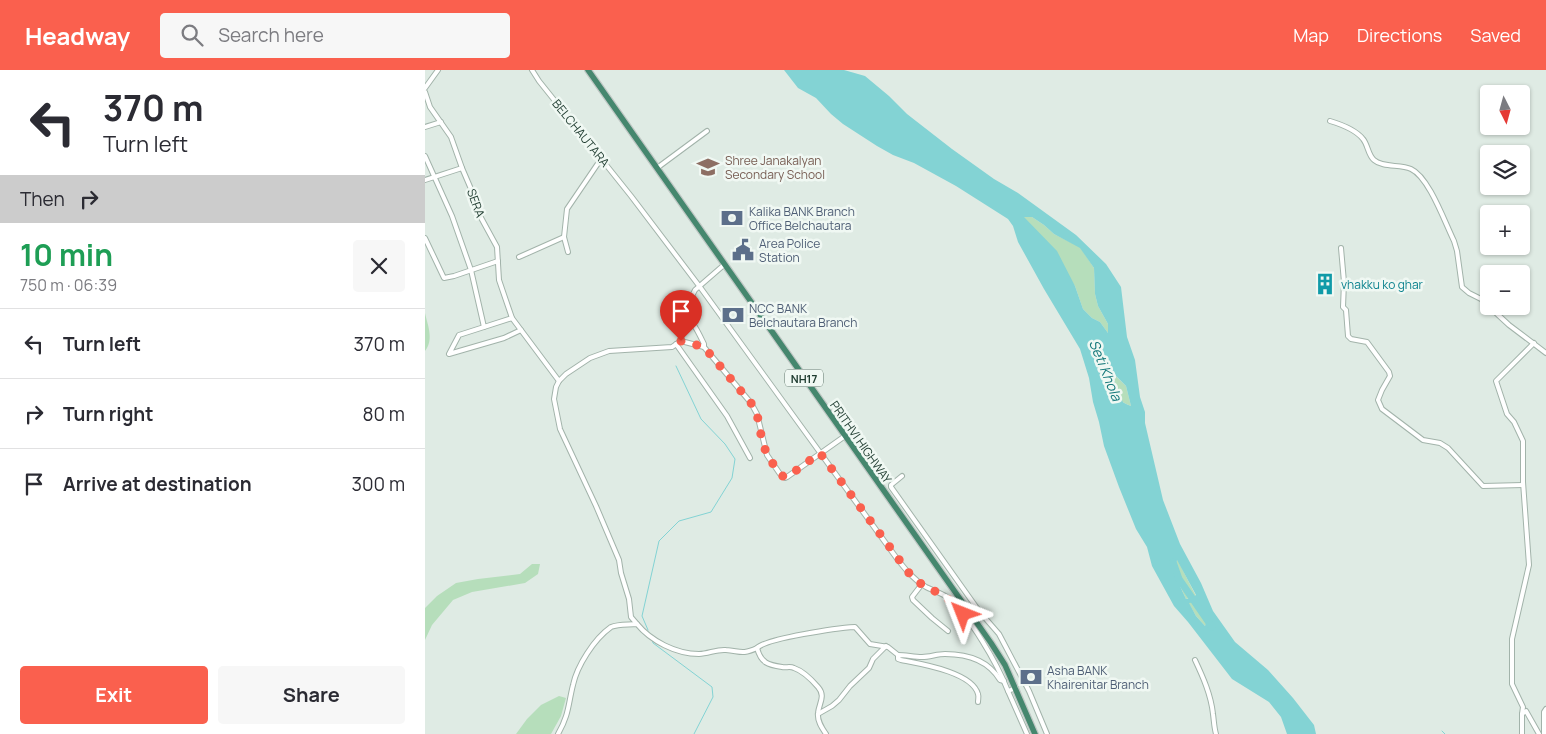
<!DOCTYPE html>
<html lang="en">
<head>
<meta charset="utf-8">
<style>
	:root { --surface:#fff; --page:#f7f7f7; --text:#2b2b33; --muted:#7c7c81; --line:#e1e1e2; --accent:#fa604e }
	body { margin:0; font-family:Manrope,sans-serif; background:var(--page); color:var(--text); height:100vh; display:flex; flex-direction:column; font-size:19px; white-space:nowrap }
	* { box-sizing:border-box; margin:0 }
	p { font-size:16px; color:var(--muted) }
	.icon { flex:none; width:28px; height:28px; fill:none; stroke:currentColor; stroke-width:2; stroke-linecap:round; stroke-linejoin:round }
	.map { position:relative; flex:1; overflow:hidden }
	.drawer { display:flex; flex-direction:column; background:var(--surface); width:425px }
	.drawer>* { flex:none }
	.hud { background:#fff; color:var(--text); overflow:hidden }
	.needle { width:32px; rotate:174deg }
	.controls { position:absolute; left:1055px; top:15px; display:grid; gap:10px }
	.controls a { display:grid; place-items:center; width:50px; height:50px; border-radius:5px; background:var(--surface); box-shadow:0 1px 4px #0004; font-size:25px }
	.pin { position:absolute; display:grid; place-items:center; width:42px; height:42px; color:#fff; margin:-51px -21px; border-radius:50% 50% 50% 0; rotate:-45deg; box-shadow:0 0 5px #0007 }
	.pin .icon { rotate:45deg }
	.me { position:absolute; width:55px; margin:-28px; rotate:315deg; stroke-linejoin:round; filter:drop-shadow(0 0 4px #0008) }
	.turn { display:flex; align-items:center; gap:18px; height:105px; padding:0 20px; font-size:22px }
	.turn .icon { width:65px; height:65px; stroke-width:2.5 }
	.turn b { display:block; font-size:35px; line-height:42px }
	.then { display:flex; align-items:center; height:48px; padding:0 20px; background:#0003; gap:10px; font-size:19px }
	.round { display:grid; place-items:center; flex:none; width:52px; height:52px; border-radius:5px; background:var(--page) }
	.head { display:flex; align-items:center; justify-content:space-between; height:85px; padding:0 20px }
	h1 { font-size:30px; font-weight:700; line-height:38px; color:#1e9e55 }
	.primary-button { display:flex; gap:10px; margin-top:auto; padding:10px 20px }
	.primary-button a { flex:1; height:58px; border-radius:5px; background:var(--accent); color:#fff; font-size:20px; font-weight:700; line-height:58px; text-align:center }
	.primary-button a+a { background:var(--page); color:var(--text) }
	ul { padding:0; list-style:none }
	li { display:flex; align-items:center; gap:15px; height:70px; padding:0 20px; border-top:1px solid var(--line) }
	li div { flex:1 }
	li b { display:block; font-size:19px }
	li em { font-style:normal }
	header { display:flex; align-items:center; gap:30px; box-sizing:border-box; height:70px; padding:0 25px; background:var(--accent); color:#fff }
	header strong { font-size:24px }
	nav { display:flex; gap:28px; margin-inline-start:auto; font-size:18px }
	.search { width:350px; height:45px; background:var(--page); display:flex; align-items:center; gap:12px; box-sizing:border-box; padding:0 18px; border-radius:5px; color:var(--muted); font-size:19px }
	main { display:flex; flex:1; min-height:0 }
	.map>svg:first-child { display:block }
	.green { fill:#b6debb }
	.water { fill:#83d3d4; fill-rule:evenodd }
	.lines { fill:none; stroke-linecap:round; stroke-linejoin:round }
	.stream { stroke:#83d3d4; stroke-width:1 }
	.river { stroke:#83d3d4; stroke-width:7 }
	.minor-casing { stroke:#a2b3aa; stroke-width:6 }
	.trunk-casing { stroke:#c0c8c5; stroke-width:8 }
	.minor { stroke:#fff; stroke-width:4 }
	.trunk { stroke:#45876e; stroke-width:5.5 }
	.route { stroke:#fa604e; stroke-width:9; stroke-dasharray:0 16.2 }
	.labels { text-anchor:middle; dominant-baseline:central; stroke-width:5; stroke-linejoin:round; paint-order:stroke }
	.shield { fill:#f0f8f3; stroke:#5e746a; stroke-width:1 }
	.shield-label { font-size:11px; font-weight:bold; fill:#1f3c30 }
	.street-label { font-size:12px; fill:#1f3c30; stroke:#f0f8f3 }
	.education-label { font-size:12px; fill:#785e54; stroke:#f0f8f3; text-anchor:start }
	.service-label { font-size:12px; fill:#4e5e75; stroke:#f0f8f3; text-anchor:start }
	.culture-label { font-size:12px; fill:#0d838f; stroke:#f0f8f3; text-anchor:start }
	.water-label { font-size:14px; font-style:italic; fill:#16797b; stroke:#f0f8f3 }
</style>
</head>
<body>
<header>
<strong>Headway</strong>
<div class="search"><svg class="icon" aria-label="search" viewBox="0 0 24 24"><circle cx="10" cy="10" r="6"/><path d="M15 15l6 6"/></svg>Search here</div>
<nav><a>Map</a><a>Directions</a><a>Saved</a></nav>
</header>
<main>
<section class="drawer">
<div class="hud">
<div class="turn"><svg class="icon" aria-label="left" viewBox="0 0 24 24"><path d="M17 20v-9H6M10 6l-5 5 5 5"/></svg><div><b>370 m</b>Turn left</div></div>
<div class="then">Then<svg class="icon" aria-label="right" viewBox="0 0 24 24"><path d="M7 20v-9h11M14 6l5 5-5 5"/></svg></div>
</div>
<div class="head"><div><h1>10 min</h1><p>750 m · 06:39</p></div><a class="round"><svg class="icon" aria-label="close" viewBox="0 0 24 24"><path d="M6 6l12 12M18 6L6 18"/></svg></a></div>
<ul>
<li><svg class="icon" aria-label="left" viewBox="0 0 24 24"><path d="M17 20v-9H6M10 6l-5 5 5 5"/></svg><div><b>Turn left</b></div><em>370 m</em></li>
<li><svg class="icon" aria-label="right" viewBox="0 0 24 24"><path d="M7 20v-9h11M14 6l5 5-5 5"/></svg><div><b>Turn right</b></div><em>80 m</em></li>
<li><svg class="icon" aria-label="arrive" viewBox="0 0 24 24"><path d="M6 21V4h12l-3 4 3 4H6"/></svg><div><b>Arrive at destination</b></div><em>300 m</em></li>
</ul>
<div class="primary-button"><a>Exit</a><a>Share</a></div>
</section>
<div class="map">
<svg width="1121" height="664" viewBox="0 0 1121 664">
	<rect width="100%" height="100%" fill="#dfebe4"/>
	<g class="green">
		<polygon points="598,147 607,147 619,155 629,164 655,177 669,198 670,224 673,236 683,254 683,263 675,252 667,248 658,239 650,216"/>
		<path d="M 0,243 C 3,256 9,270 0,281 Z"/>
		<path d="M 678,294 L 701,316 L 706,336 C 682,326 685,317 678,294 Z"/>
		<path d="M 752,489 L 771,526 L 761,529 C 754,515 751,504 752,489 Z"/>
		<polygon points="107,494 115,494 113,504 100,513 47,522 28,530 7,555 0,570 0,538 12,526 31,513 53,509 95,504"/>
		<polygon points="763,532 771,532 778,539 783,551 780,556 771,546"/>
		<polygon points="134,626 141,628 136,646 126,664 91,664 102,649 116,635"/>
	</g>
	<path class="water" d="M 359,0 L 419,0 L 440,6 L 464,26 L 482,44 L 527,79 L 569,109 L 593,123 L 651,165 L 681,194 L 696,217 L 702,267 L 710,290 L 715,327 L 720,342 L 720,353 L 738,430 L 755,474 L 776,513 L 788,541 L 810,572 L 843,600 L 868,628 L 889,655 L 891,664 L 862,664 L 856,647 L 844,632 L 807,609 L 763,552 L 749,536 L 727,496 L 722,477 L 711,459 L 694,417 L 679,376 L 674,352 L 668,332 L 664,308 L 655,279 L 619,219 L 593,172 L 588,156 L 583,149 L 531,116 L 489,93 L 468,85 L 452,76 L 418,54 L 406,44 L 391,28 L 373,18 ZM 599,147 L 607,147 L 619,155 L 629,164 L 655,178 L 669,198 L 670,224 L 673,236 L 683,254 L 683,263 L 675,252 L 667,248 L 658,239 L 650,216 L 632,181 ZM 679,294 L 701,316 L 706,336 C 685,328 682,315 679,294 ZM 752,490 L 771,525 L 768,528 L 761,529 C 755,517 749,502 752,490 ZM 771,532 L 778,539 L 782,551 L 780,556 L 771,546 L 764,533 Z"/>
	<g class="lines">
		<g class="stream">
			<polyline points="223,560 217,546 234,471 254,451 286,442 307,408 310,389 300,374 276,349 251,296"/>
			<polyline points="227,569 228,573 287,617 288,627 269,664"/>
			<polyline points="1017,661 1020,664"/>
		</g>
		<g class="river">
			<polyline points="676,287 696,337"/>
			<polyline points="748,492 754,509 787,557"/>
		</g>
		<g class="minor-casing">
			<g id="minor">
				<path d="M 107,0 L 114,11 L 206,126 L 275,217 L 473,490 C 481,500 489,510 501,517 C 507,520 516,523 522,527 C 545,546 572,593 583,621 L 591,618"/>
				<polyline points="0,18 13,0"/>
				<polyline points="0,22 5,37 26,67 37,98 46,119 49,131 54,144 72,177 74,210 87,248 134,311"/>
				<path d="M 905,51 C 915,54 931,60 938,69 C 943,75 943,85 949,90 C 958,98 975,94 986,99 C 1004,107 1020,153 1029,171 L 1032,181 L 1037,217 L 1044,223 L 1056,229 L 1084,255 L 1121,283"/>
				<polyline points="0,57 16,52"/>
				<polyline points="0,86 27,146 46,200 59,257 87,248"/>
				<polyline points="232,98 282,61"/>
				<polyline points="0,110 37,98"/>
				<polyline points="0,168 19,208 29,206 73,191"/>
				<polyline points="916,178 919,212 918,237 921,240 923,266 926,269 942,272 964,302 965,306 957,320 953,330 957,339 998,370 1015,373 1023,378 1058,416 1098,415"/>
				<polyline points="143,182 139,167 142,139 176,89"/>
				<polyline points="94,187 139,167"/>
				<path d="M 260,246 C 269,252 274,264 279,274 L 279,277 L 326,333 L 332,344 L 342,385 L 355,404 L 360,408 L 362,407 L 420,366"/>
				<polyline points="59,257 34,265 24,284 79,268 96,260"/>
				<polyline points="256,271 279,277"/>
				<polyline points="251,274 302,346 325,388"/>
				<polyline points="477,406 466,415 466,417 554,541 574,564 604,621 622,664"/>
				<polyline points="497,514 487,527 488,530 507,548 523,561"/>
				<polyline points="212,554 206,547 204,529 196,503 194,490 171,436 135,359 129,329 131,317 134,311 141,304 165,288 184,281 247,277 256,271 260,240 270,220 300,194"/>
				<path d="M 332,578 C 342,568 413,558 430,557 L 445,574 L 463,577 L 473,585"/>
				<path d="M 770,590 C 778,607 786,625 788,644 C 789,651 789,657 791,664"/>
				<polyline points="583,621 602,664"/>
				<path d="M 553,632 C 553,629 554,627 553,624 C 547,602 496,594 476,590 L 473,589 L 473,585 C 481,585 489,587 497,587 C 505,587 512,584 520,584 C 542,584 563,590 575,610 L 579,611"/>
				<polyline points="393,644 407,636 414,630 425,616 444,598 448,589 461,576"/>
				<polyline points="1097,644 1098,637 1087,614 1087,569 1104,495 1098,412 1098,371 1089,352 1082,344 1071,311 1109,273"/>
				<path d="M 133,664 C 144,645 143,635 148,615 C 152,596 169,569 186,557 C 194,554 203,555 212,554 C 226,571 251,584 274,584 C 283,584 292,579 301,580 C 315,581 317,585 332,578 C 336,593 343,595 357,597 C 361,598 365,596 369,598 C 378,601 387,610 393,617 C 401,626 394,633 393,643 C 392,651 397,658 401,664"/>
				<polyline points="1097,664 1097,644 1101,641 1114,664"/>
				<polyline points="1119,664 1119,642 1121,639"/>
			</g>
		</g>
		<g class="trunk-casing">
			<polyline id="trunk" points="163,0 566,573 580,595 610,664"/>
		</g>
		<use href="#minor" class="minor"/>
		<use href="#trunk" class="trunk"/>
	</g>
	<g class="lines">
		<polyline class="route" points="256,271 279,277 326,333 332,344 337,370 342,385 355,404 359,407 362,407 395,383 487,507 499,516 520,526 538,544"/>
	</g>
	<defs>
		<g id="school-bare" transform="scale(1.725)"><path d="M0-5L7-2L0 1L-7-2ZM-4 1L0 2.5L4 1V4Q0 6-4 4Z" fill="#8d6e63" stroke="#f0f8f3" stroke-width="2.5" paint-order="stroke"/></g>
		<g id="bank-bare" transform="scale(1.725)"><path d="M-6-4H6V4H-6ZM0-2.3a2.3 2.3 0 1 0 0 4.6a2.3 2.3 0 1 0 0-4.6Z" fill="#5c6f8a" stroke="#f0f8f3" stroke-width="2.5" paint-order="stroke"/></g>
		<g id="civic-bare" transform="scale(1.725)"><path d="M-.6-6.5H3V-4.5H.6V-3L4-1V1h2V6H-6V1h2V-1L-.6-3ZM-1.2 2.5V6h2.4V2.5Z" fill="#5c6f8a" stroke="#f0f8f3" stroke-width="2.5" paint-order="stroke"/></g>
		<g id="building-bare" transform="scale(1.725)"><path d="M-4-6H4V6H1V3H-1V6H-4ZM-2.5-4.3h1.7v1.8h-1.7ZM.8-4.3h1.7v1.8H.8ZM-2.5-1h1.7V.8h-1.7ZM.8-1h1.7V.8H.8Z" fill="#0f9aa8" stroke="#f0f8f3" stroke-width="2.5" paint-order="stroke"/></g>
	</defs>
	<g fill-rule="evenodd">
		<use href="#school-bare" x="283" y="97"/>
		<use href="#bank-bare" x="307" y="148"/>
		<use href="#civic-bare" x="318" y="180"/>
		<use href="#building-bare" x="900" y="214"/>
		<use href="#bank-bare" x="308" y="245"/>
		<use href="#bank-bare" x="606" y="607"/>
	</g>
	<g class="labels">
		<rect class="shield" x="360" y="299.5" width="38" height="17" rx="4"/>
		<g class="shield-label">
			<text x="379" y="308">NH17</text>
		</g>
		<g class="street-label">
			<text transform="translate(156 63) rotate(51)">BELCHAUTARA</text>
			<text transform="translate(51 133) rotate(70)">SERA</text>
			<text transform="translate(436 372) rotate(55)">PRITHVI HIGHWAY</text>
		</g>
		<g class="education-label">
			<text x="300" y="90">Shree Janakalyan<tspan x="300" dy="14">Secondary School</tspan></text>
		</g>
		<g class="service-label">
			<text x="324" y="141">Kalika BANK Branch<tspan x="324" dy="14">Office Belchautara</tspan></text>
			<text x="334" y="173">Area Police<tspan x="334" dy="14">Station</tspan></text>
			<text x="324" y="238">NCC BANK<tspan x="324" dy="14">Belchautara Branch</tspan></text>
			<text x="622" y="600">Asha BANK<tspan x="622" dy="14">Khairenitar Branch</tspan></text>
		</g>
		<g class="culture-label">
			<text x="916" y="214">vhakku ko ghar</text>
		</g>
		<g class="water-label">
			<text transform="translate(681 300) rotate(68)">Seti Khola</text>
		</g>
	</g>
</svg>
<div class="controls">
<a><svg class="needle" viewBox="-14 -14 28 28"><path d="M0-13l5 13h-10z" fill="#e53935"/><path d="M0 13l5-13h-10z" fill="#7c7c81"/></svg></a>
<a><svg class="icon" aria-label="layers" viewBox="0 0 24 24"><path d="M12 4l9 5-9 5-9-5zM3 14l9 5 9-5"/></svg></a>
<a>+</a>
<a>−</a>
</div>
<div class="pin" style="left:256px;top:271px;background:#d93025"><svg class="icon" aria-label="arrive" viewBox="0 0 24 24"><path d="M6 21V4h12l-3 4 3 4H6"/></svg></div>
<svg class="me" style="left:538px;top:544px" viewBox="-20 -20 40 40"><path d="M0-17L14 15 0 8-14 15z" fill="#fa604e" stroke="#fff" stroke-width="4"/></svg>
</div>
</main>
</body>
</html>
